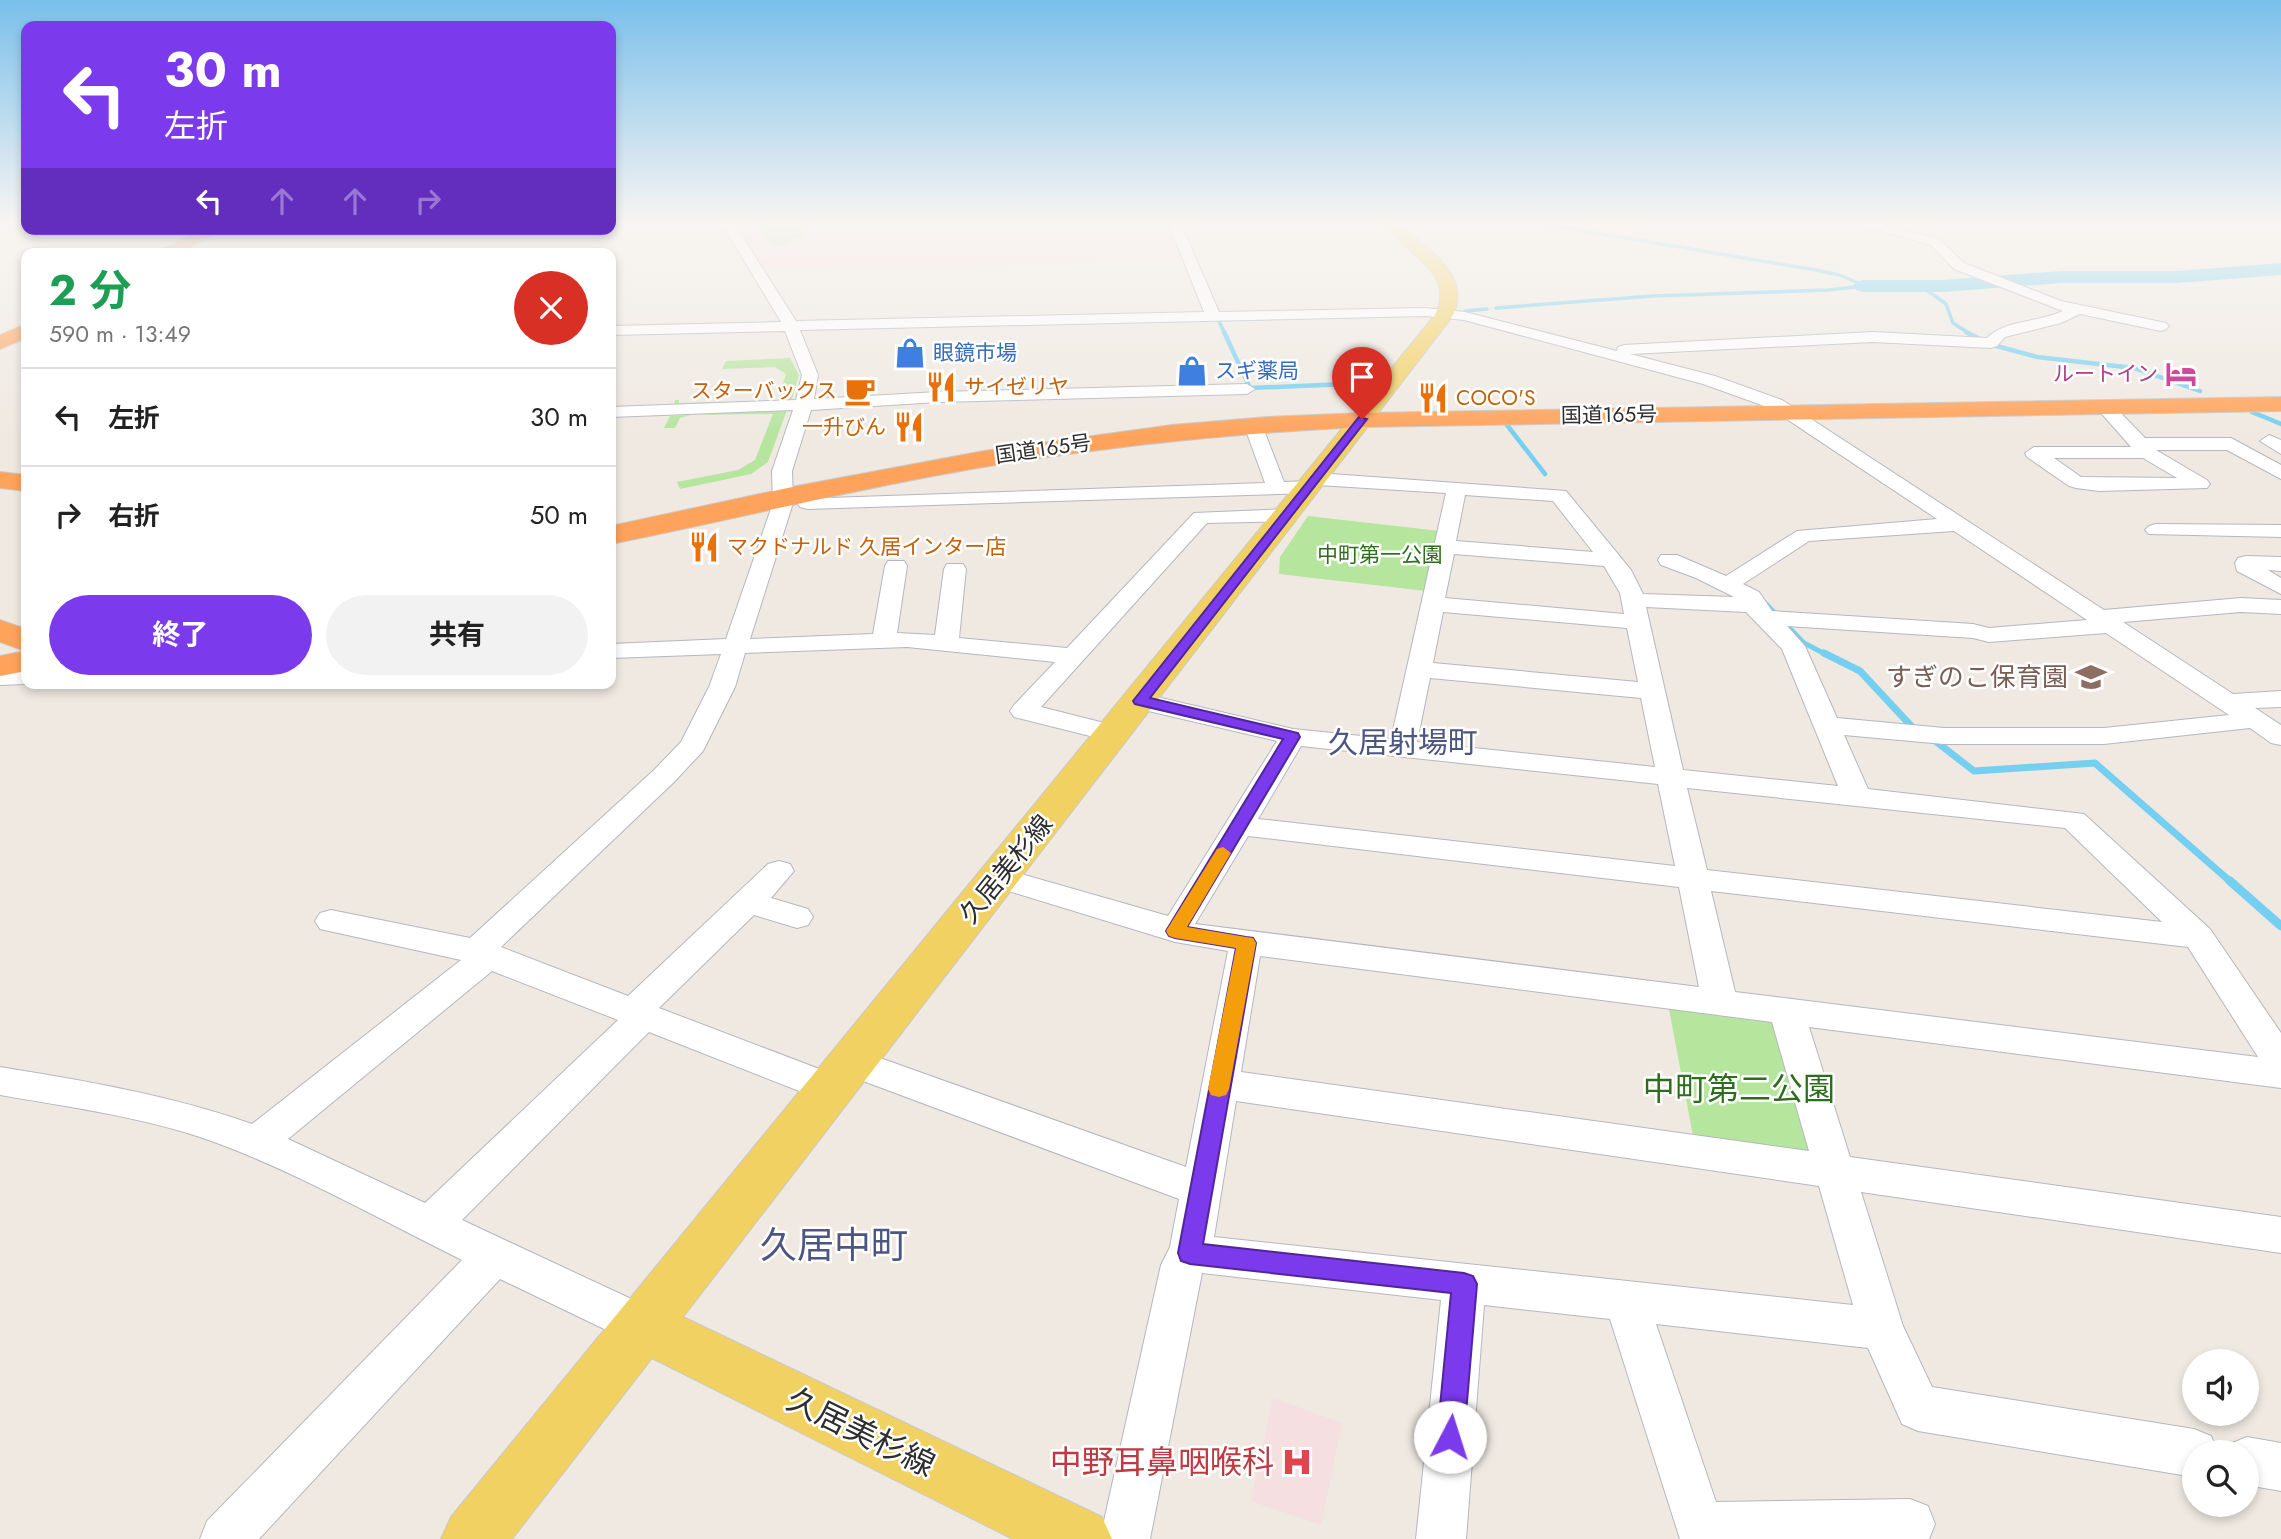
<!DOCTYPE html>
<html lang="ja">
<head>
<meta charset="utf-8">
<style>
	:root { --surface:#fff; --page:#f2f2f2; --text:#222; --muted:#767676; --line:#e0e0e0; --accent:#7c3aed }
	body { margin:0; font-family:Jost,"Noto Sans JP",sans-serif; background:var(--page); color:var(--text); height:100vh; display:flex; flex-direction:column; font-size:26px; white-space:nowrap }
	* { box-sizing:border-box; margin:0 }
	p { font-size:23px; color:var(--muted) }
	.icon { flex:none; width:38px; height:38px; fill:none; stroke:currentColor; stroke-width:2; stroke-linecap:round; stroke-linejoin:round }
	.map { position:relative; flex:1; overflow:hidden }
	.drawer { position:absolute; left:21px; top:248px; width:595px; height:441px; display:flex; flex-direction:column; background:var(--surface); border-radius:14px; box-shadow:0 4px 10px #0003 }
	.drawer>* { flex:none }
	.banner { position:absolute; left:21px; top:21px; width:595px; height:214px; border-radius:14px; box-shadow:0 4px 10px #0003; background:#7c3aed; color:#fff; overflow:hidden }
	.controls { position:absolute; left:2182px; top:1349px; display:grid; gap:14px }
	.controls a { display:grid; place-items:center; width:77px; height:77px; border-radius:50%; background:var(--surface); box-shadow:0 4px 10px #0003; font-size:35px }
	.pin { position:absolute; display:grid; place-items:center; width:60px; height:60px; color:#fff; margin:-72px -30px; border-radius:50% 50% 50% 0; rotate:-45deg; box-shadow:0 0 7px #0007 }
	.pin .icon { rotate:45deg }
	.me { position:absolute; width:77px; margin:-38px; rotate:5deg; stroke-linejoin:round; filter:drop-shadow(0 0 5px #0008) }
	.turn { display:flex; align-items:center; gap:24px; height:147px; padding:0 28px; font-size:32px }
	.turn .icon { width:91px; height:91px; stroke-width:2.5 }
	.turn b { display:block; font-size:49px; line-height:60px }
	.lanes { display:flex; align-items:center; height:66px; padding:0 28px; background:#0003; justify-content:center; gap:35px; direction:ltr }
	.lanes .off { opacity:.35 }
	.round { display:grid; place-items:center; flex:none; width:74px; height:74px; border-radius:37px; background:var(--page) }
	.head { display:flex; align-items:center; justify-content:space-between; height:119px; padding:0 28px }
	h1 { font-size:42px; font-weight:700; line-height:52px; color:#1e9e55 }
	.primary-button { display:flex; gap:14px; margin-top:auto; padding:14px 28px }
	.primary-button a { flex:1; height:80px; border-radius:42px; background:var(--accent); color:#fff; font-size:28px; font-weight:700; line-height:80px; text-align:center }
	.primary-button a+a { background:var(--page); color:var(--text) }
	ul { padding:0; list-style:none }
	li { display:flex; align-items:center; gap:21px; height:98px; padding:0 28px; border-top:2px solid var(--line) }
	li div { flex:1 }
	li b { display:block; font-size:26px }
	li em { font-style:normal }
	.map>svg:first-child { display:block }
	.medical { fill:#f5dfe0 }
	.green { fill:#b6e59e }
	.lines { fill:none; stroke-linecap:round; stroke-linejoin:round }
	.stream-far4 { stroke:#75cff0; stroke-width:3.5 }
	.stream-far3 { stroke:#75cff0; stroke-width:4.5 }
	.stream-far2 { stroke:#75cff0; stroke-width:5 }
	.stream-far1 { stroke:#75cff0; stroke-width:7 }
	.stream { stroke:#75cff0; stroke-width:9 }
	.river { fill:#75cff0; fill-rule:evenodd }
	.minor-casing { stroke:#b4b7c1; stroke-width:2 }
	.major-casing { stroke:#c9c9c9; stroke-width:2 }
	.highway-casing { stroke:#c9c9c9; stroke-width:2 }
	.minor { fill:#fff; fill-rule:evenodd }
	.major { fill:#f2d163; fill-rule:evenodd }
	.highway { fill:#ffa35c; fill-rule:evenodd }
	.route { fill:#7c3aed; stroke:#51269a; stroke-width:2 }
	.slow { fill:#f59e0b }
	.labels { text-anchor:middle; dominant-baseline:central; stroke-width:5; stroke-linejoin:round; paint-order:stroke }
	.far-shop-label { font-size:21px; fill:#366cbe; stroke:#fff; text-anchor:start }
	.far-hotel-label { font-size:21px; fill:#b23c85; stroke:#fff; text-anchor:end }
	.far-food-label { font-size:21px; fill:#c56008; stroke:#fff; text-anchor:start }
	.far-street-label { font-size:21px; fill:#2e2e2e; stroke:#fff }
	.far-park-label { font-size:21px; fill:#2c6e1b; stroke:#fff }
	.education-label { font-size:26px; fill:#785e54; stroke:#fff; text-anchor:end }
	.street-label { font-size:26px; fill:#2e2e2e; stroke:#fff }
	.quarter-label { font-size:30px; fill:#4d5680; stroke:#fff }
	.near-park-label { font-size:32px; fill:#2c6e1b; stroke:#fff }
	.near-street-label { font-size:32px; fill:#2e2e2e; stroke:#fff }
	.near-health-label { font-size:32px; fill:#be3a42; stroke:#fff; text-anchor:end }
	.near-quarter-label { font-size:37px; fill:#4d5680; stroke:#fff }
</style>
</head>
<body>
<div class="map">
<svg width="2281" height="1539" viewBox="0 0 2281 1539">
	<rect width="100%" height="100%" fill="#efe9e1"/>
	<g class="medical">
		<polygon points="729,222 1174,222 1189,260 755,270"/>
		<polygon points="1273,1398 1342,1423 1321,1525 1251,1501"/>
	</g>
	<g class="green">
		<polygon points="758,222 810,222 801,237 794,238 789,245 772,245"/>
		<polygon points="790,358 799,375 791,402 674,405 675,400 679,400 679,403 777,401 786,374 775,367 722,369 726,361"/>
		<polygon points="787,410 768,462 751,474 680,489 677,482 738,470 755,460 773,414 690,415 680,418 675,428 664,428 670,416"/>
		<polygon points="1308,516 1440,531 1426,591 1279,574 1280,557"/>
		<polygon points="1668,1004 1765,1017 1778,1024 1813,1149 1805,1156 1694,1141"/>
	</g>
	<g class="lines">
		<g class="stream-far4">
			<polyline points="1531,222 1816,270 1839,275 1863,285"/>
			<polyline points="1928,291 1946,304 1953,323 1970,334"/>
			<polyline points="1496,308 1653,296 1828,290 1863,286"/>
			<polyline points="1465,311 1487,309"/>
			<polyline points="1223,319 1218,319 1225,334"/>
		</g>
		<g class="stream-far3">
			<polyline points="1224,332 1250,388 1347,384"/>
			<polyline points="1966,332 1982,340"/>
			<polyline points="1993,345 2037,357 2134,368 2200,391"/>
			<polyline points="2252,412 2281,424"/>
			<polyline points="1507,425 1545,474"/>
		</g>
		<polyline class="stream-far2" points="1765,603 1804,643 1827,655"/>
		<g class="stream-far1">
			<polyline points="1824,653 1860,671 1914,729"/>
			<polyline points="1934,740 1974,771 2095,763 2232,883"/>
		</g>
		<polyline class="stream" points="2230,881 2281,926"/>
		<polygon class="river" points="2281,263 2281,275 2177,283 2062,283 1943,292 1863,292 1856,290 1853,286 1856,282 1863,280 1943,280 2062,271 2177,271"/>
		<g class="minor-casing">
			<g id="minor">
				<path d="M 721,222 L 733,222 L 796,321 L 1204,312 L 1168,222 L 1180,222 L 1219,312 L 1425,308 L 1465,312 L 1617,351 L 1618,347 L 1624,345 L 1873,332 L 1987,338 C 2005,320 2040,322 2063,311 L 1954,269 L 1931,245 L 1851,222 L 1870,222 L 1939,239 L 1964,263 L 2061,301 L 2166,323 L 2169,326 L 2166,329 L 2161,331 L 2080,314 L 2061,323 L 2005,337 L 1997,346 L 1991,348 L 1873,342 L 1630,354 L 1715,376 L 1782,400 L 2104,610 L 2241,598 L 2281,600 L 2281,614 L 2241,612 L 2123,622 L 2233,694 L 2281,691 L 2281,707 L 2255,708 L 2281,725 L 2281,745 L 2271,743 L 2250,728 L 2104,744 L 1944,744 L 1844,735 L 1868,789 L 2084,814 L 2210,929 L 2281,1033 L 2281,1088 L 1809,1027 L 1850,1157 L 2281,1217 L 2281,1253 L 1861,1192 L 1903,1326 L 1932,1387 L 2194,1429 L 2211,1436 L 2218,1452 L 2194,1452 L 2194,1477 L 1918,1431 L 1902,1424 L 1868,1348 L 1656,1324 L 1716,1502 L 1910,1499 L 1928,1506 L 1935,1524 L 1929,1539 L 1680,1539 L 1610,1319 L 1484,1305 L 1466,1539 L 1416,1539 L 1441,1300 L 1202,1273 L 1150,1539 L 1100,1539 L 1161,1265 L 1170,1247 L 1179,1199 L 839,1072 L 834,1062 L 839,1052 L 852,1048 L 1186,1167 L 1228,951 L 1175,942 L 989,885 L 984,878 L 989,871 L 1000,868 L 1168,916 L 1277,741 L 1131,707 L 1127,701 L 1131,695 L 1140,693 L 1293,729 L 1391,739 L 1446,493 L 1318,485 L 1317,491 L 1310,493 L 807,509 L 800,507 L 797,503 L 800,499 L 1265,483 L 1244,425 L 1253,420 L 1262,425 L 1284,482 L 1309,481 L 1310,475 L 1317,473 L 1566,491 L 1631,570 L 1643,594 L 1734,597 L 1696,578 L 1661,565 L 1658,560 L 1661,555 L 1677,555 L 1726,576 L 1797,531 L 1937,519 L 1770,408 L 1703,384 L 1464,320 L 1425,316 L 800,330 L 818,375 L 814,399 L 938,392 L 1247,384 L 1255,389 L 1247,394 L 938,402 L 811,410 L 792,471 L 793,503 L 750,639 L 873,634 L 885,566 L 888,561 L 904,561 L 907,566 L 897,633 L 935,635 L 944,569 L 947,564 L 963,564 L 966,569 L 959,638 L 1067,648 L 1194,513 L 1287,509 L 1294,511 L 1297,515 L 1294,519 L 1287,521 L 1207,523 L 1041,707 L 1124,728 L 1127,734 L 1124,740 L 1114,742 L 1014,717 L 1010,711 L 1014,705 L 1055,662 L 907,647 L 745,653 L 735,687 L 703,751 L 674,782 L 501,947 L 628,996 L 768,864 L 779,861 L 790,864 L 794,871 L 771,898 L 808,909 L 813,917 L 808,925 L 797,928 L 754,915 L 659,1008 L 843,1078 L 849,1088 L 843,1098 L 830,1103 L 817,1098 L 649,1032 L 462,1220 L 657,1311 L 663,1325 L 657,1339 L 641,1346 L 625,1339 L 500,1279 L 259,1539 L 200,1539 L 207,1521 L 462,1260 C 379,1219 289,1168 203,1138 C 137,1116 68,1107 0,1095 L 0,1067 C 86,1081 170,1095 252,1124 L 461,960 L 320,929 L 315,921 L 320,913 L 331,910 L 470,938 L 654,770 L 681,742 L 709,687 L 721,654 L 611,658 L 611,644 L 726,639 L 773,503 L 772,471 L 793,410 L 611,417 L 611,407 L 796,400 L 802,375 L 785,331 L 611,335 L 611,326 L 781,322 ZM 1465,495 L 1553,501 L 1593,552 L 1456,541 ZM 1954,531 L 2087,620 L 1989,628 L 1973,624 L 1772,611 L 1759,592 L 1743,584 L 1809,541 ZM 1454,554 L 1604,566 L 1620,593 L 1624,614 L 1445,598 ZM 1646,607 L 1746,612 L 1782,649 L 1838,786 L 1683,770 ZM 1443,612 L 1627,628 L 1638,682 L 1433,663 ZM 1787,626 L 1973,638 L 1989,642 L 2106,633 L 2229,715 L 2104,728 L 1944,728 L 1837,718 L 1805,646 ZM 1430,678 L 1641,698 L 1655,767 L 1417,742 ZM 1301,746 L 1658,784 L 1675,866 L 1258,819 ZM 1687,788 L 2065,828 L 2162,922 L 1707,870 ZM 1248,836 L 1679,887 L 1699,987 L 1195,924 ZM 1711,891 L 2188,947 L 2258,1057 L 1735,992 ZM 1260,956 L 1772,1022 L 1809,1151 L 1241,1072 ZM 492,971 L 618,1020 L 425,1203 L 288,1139 ZM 1236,1101 L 1819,1186 L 1853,1305 L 1214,1237 Z"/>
				<path d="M 2104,401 L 2110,402 L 2145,438 L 2231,438 L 2281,465 L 2281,479 L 2227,450 L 2156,450 L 2207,480 L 2210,484 L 2207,488 L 2099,491 L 2076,488 L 2069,486 L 2027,457 L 2025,453 L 2034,447 L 2131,447 L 2095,406 ZM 2054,458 L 2143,458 L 2177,478 L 2081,477 Z"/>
				<polygon points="2269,435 2281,440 2281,454 2260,441"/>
				<polygon points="2156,524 2281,525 2281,537 2149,534 2145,530 2149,526"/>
				<polygon points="2246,556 2281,557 2281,571 2268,570 2281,578 2281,594 2237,571 2235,563 2238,558"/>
				<polygon points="26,668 26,684 0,685 0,669"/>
				<polygon points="2247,1437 2281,1443 2281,1491 2247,1485 2247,1452 2226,1452 2230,1444"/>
			</g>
		</g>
		<g class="major-casing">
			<path id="major" d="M 1382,222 L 1397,222 C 1425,247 1474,275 1452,317 L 683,1317 L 1102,1517 L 1112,1539 L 1013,1539 L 652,1358 L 512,1539 L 441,1539 L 451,1517 L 1435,315 C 1458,271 1402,253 1382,222 Z"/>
		</g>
		<g class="highway-casing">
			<g id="highway">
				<polygon points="202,229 224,229 177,254 153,254"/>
				<polygon points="26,324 26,338 0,349 0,335"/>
				<path d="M 2281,397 L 2281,411 L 1362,427 C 1235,433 1109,446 984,467 C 858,488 735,519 611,544 L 611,526 L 797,486 L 984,451 L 1172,425 L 1267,417 L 1362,413 Z"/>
				<polygon points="0,472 26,475 26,491 0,488"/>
				<polygon points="0,620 26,629 26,671 0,676 0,656 25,651 0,642"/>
			</g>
		</g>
		<use href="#minor" class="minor"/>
		<use href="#major" class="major"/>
		<use href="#highway" class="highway"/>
	</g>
	<linearGradient id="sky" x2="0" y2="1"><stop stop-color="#7abfeb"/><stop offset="0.51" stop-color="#f8f5f2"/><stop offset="1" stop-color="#f8f5f2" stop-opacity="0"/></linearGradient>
	<rect width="2281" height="437" fill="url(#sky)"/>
	<polygon class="route" points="1359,417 1367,419 1150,698 1298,733 1300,737 1187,927 1246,937 1253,938 1256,943 1203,1244 1464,1273 1473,1276 1477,1284 1464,1437 1460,1446 1450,1450 1441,1446 1437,1437 1451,1293 1190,1264 1181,1261 1178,1253 1236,948 1175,938 1169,936 1166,931 1283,739 1135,704 1133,701"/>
	<polygon class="slow" points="1223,847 1231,853 1187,927 1246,937 1253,938 1256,943 1229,1089 1226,1095 1219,1097 1211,1095 1208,1089 1236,948 1175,938 1169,936 1166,931 1217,849"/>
	<defs>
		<g id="shop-bare" transform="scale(2.415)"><path d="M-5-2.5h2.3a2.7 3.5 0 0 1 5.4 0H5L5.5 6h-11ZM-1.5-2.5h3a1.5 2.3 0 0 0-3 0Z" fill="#3f7fe0" stroke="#fff" stroke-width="2.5" paint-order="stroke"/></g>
		<g id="hotel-bare" transform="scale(2.415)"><path d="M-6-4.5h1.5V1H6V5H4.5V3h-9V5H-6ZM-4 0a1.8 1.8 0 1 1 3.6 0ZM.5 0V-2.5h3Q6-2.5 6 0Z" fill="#d1479c" stroke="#fff" stroke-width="2.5" paint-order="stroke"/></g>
		<g id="restaurant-bare" transform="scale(2.415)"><path d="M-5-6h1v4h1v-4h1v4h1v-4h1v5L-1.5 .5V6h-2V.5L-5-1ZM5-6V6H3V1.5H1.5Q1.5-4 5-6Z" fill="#e8710a" stroke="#fff" stroke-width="2.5" paint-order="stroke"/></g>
		<g id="cafe-bare" transform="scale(2.415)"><path d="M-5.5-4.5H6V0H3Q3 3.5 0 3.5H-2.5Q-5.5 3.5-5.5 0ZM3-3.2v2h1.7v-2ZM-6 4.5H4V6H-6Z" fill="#e8710a" stroke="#fff" stroke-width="2.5" paint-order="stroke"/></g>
		<g id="school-bare" transform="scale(2.415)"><path d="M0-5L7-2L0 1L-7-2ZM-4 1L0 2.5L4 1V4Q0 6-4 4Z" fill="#8d6e63" stroke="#fff" stroke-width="2.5" paint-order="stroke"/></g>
		<g id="hospital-bare" transform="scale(2.415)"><path d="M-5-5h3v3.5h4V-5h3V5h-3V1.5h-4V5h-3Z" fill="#e0444e" stroke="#fff" stroke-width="2.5" paint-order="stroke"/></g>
	</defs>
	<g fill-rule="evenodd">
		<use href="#shop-bare" x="910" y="353"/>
		<use href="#shop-bare" x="1192" y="371"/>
		<use href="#hotel-bare" x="2181" y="374"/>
		<use href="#restaurant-bare" x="941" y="387"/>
		<use href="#cafe-bare" x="860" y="391"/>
		<use href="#restaurant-bare" x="1433" y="398"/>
		<use href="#restaurant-bare" x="909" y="427"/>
		<use href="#restaurant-bare" x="704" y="547"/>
		<use href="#school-bare" x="2091" y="677"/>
		<use href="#hospital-bare" x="1297" y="1462"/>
	</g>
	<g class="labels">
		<g class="far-shop-label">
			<text x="933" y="353">眼鏡市場</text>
			<text x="1215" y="371">スギ薬局</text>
		</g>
		<g class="far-hotel-label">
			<text x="2158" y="374">ルートイン</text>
		</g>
		<g class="far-food-label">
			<text x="964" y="387">サイゼリヤ</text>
			<text x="837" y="391" text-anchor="end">スターバックス</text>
			<text x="1456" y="398">COCO'S</text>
			<text x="886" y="427" text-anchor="end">一升びん</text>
			<text x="727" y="547">マクドナルド 久居インター店</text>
		</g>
		<g class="far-street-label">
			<text transform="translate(1609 415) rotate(-1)">国道165号</text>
			<text transform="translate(1043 449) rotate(-8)">国道165号</text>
		</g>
		<g class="far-park-label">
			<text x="1380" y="555">中町第一公園</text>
		</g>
		<g class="education-label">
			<text x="2068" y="677">すぎのこ保育園</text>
		</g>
		<g class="street-label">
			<text transform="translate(1006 869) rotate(-51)">久居美杉線</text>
		</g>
		<g class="quarter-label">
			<text x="1403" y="742">久居射場町</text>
		</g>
		<g class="near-park-label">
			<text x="1739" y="1089">中町第二公園</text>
		</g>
		<g class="near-street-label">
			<text transform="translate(861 1432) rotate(26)">久居美杉線</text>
		</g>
		<g class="near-health-label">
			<text x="1274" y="1462">中野耳鼻咽喉科</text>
		</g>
		<g class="near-quarter-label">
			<text x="834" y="1245">久居中町</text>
		</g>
	</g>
</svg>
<div class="controls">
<a><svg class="icon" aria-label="sound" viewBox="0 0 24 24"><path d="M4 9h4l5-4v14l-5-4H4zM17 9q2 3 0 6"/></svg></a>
<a><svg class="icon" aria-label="search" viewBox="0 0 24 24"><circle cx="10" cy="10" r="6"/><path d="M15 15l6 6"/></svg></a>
</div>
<div class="pin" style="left:1362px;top:419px;background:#d93025"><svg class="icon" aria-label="arrive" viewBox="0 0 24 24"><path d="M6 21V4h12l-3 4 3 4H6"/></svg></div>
<svg class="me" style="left:1450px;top:1437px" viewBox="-20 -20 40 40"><circle r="19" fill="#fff"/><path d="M0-13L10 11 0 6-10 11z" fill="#7c3aed"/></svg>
<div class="banner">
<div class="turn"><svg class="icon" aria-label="left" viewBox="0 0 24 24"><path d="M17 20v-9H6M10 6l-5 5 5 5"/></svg><div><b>30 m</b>左折</div></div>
<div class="lanes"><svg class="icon" aria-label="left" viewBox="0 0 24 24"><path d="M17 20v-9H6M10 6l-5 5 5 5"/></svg><svg class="icon off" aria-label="ahead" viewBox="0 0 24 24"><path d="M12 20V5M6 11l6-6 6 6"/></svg><svg class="icon off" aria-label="ahead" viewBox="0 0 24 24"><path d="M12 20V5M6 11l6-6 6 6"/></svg><svg class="icon off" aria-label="right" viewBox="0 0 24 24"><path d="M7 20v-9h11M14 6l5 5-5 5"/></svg></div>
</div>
<section class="drawer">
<div class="head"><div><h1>2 分</h1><p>590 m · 13:49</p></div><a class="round" style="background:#d93025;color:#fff"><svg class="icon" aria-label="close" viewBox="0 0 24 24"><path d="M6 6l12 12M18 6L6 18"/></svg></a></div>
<ul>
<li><svg class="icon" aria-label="left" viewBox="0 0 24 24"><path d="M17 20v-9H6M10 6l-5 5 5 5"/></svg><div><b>左折</b></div><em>30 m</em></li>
<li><svg class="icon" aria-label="right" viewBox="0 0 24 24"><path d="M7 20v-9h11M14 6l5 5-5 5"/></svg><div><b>右折</b></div><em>50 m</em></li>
</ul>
<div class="primary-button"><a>終了</a><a>共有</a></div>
</section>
</div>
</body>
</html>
